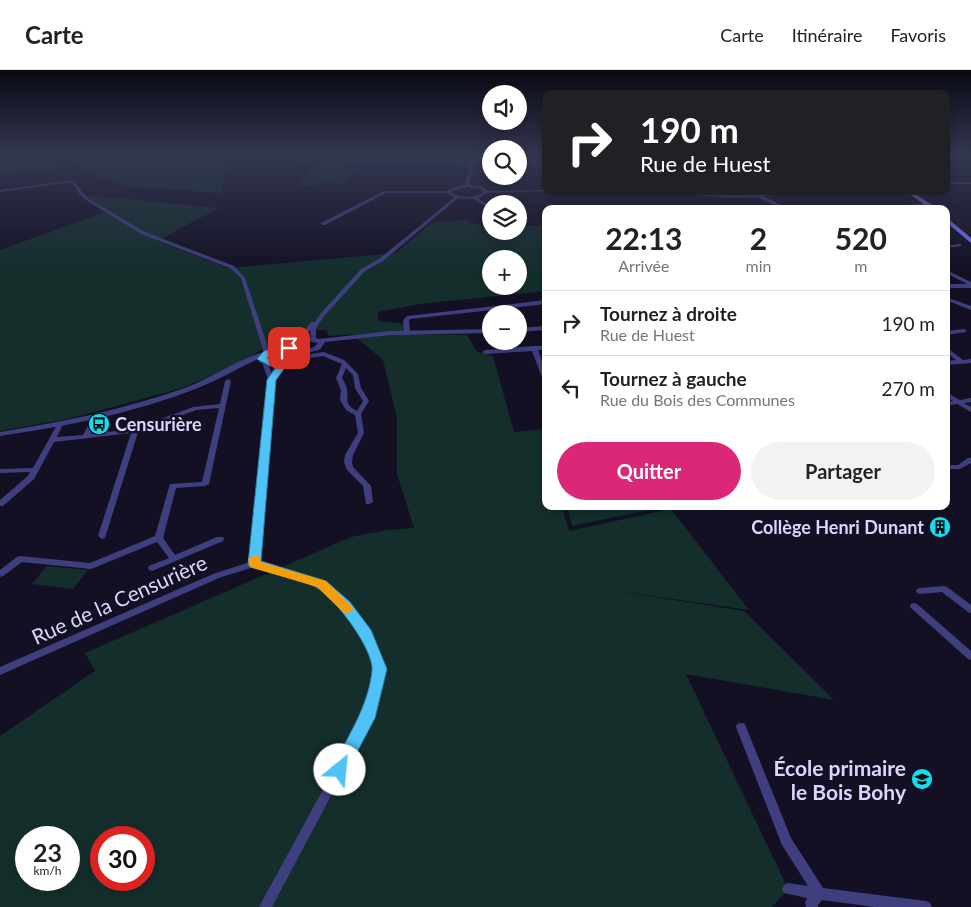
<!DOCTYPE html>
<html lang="fr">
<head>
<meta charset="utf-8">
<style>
	:root { --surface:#fff; --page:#f2f2f2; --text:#222; --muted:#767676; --line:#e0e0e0; --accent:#db2777 }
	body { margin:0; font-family:Lato,sans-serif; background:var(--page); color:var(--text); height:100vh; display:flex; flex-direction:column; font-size:19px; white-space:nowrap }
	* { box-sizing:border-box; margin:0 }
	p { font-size:16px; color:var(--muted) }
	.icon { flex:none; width:28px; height:28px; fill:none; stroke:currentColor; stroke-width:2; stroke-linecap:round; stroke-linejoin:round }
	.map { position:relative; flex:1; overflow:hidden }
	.panel { position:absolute; left:542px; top:135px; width:408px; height:305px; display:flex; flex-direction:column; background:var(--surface); border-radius:10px; box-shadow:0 2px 8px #0003 }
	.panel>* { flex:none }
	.banner { position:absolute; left:542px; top:20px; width:408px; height:105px; border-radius:10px; box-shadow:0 2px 8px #0003; background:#202124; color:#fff; overflow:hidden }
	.buttons { position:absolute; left:482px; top:15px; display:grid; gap:10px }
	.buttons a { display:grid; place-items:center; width:45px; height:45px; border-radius:50%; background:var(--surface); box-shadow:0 2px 8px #0003; font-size:25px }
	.speed { position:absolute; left:15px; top:756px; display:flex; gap:10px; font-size:25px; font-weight:700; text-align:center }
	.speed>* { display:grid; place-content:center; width:65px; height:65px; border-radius:50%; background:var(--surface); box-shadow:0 2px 8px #0003; line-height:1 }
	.speed small { font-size:12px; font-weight:400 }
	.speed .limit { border:8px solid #d22; background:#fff; color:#111 }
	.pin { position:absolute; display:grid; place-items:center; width:42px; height:42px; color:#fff; margin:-21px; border-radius:10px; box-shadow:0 2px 8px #0006 }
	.me { position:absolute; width:55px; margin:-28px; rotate:28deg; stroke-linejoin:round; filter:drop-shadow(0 0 4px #0008) }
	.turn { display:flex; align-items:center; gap:18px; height:105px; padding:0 15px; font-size:22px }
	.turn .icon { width:65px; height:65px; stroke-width:2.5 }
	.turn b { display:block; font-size:35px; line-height:42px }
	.eta { display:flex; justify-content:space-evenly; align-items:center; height:85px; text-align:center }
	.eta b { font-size:30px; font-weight:700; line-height:35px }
	.cta { display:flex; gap:10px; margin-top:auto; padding:10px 15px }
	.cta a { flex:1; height:58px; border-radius:30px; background:var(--accent); color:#fff; font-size:20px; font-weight:700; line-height:58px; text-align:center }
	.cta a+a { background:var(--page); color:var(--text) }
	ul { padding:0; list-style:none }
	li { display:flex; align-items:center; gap:15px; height:65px; padding:0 15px; border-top:1px solid var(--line) }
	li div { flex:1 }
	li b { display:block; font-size:19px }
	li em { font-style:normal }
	header { display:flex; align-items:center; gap:30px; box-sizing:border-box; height:70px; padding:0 25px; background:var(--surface); border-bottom:1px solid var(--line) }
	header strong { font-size:24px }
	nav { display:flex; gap:28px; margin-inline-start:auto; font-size:18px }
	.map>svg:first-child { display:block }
	.green { fill:#142e2c; fill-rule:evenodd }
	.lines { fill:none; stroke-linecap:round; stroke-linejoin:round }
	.minor { fill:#3f3f80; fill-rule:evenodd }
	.tertiary { fill:#3f3f80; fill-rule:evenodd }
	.secondary { fill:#7576f5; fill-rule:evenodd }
	.route { fill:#4fc3f7; stroke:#337fa1 }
	.slow { fill:#f59e0b }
	.labels { text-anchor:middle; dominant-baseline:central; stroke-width:5; stroke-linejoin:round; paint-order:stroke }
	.poi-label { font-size:18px; font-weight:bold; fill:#dad7fc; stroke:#131024; text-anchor:start }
	.near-street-label { font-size:21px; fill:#dad7fc; stroke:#131024 }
	.near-poi-label { font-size:21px; font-weight:bold; fill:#dad7fc; stroke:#131024; text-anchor:end }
</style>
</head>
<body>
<header>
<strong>Carte</strong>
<nav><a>Carte</a><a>Itinéraire</a><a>Favoris</a></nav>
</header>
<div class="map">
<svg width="971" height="837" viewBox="0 0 971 837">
	<rect width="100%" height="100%" fill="#131024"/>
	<g class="green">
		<polygon points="0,85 227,85 222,123 123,116 65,90 66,96 0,105"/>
		<polygon points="318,91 349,92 344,99 355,99 345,114 320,113 317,116 298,116"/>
		<path d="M 86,125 L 219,138 L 157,171 L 229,198 L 396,183 L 432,152 L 467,150 L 471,154 L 491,155 L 491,161 L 519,161 L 519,156 L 546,156 L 546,221 L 419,234 L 378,242 L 378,251 L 400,253 L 407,260 L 407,264 L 467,265 L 477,282 L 493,286 L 514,362 L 546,359 L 546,370 L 543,373 L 546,384 L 546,436 L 562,436 L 569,461 L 671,439 L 749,540 L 604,519 L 744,541 L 834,630 L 686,604 L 788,819 L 772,837 L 0,837 L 0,666 L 95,601 L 85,583 L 351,467 L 388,460 L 414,458 L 397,404 L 397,348 L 383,290 L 352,264 L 328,266 L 327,260 L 304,260 L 302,266 L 284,275 L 261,280 L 240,293 L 182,318 L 72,348 L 0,361 L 0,180 L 108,141 ZM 491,189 L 519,189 L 519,216 L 491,216 ZM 26,768 L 69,768 L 69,810 L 26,810 ZM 101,768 L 144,768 L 144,810 L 101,810 Z"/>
		<polygon points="567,436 652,436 653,439 572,456"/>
		<polygon points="47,496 88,500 73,519 32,514"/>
	</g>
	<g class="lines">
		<g class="minor">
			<path d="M 281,88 L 491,92 L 491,94 L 474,94 L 469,115 L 483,117 L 487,121 L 546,120 L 546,121 L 548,121 L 487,123 L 478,128 L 491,137 L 491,140 L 474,129 L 458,128 L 383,191 L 365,201 L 325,245 L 316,258 L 316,270 L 314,271 L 311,269 L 310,260 L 302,272 L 300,273 L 297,271 L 311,252 L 315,252 L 321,243 L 361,199 L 379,189 L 455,127 L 449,125 L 448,123 L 386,123 L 325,155 L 321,155 L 321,153 L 384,121 L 448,121 L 449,119 L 465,115 L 470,94 L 282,90 ZM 467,117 L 481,119 L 484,122 C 474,129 463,128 452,123 L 452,121 Z"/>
			<rect x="519" y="92" width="27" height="2"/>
			<polygon points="73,110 83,123 88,128 145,162 234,196 245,208 270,283 269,284 265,284 264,283 241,208 230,198 141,164 86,130 80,125 72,112 0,122 0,120"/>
			<rect x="946" y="112" width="25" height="2"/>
			<path d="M 637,121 C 676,121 714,127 753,125 L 746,121 L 752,121 L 758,124 L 804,121 L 827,121 L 763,126 L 789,139 L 783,139 L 757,127 L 736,128 Z"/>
			<polygon points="929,133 931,134 930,135 880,139 858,139"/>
			<polygon points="959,174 961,174 961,176 946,178 946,176"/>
			<polygon points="946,200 971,212 971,216 946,203"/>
			<polygon points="946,227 971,236 971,240 946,230"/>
			<polygon points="546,230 546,234 410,249 409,251 410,263 407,265 404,263 403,251 406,247 408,246"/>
			<polygon points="964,259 966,260 966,262 946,265 946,261"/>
			<polygon points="534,276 546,276 546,280 538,280 546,303 546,312 543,310 532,281 485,284 482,282 485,280"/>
			<polygon points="946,277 963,290 971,289 971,293 946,295 946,291 956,290 946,282"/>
			<path d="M 324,282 L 344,290 L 358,304 L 361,318 L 369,331 L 361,344 L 364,363 L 353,385 L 352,392 L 353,397 L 371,416 L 373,432 L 369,434 L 366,434 L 363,416 L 347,400 L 344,392 L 345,385 L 358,363 L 355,345 L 346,340 L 340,330 L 341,320 L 336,308 L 342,294 L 323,286 L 288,291 L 274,310 L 258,492 L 324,512 L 348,533 L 369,562 L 385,599 L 372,648 L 272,837 L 259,837 L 362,648 L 375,599 L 362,565 L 342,537 L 318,516 L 254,497 L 219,508 L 0,605 L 0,597 L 213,504 L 250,492 L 268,310 L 262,292 L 263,291 L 267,291 L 272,304 L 284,288 ZM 346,298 L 353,305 L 355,318 L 363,331 L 357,341 C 343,334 349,331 347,320 C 347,316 344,312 342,308 Z"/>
			<polygon points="228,309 231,311 209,414 205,416 176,418 163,468 175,485 217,467 223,467 224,469 223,471 152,501 149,500 148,498 149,496 169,488 157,472 91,499 22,492 3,506 0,507 0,500 17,487 20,486 90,493 155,466 170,414 202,412 219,338 196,340 138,362 105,468 102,469 98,466 131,363 54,372 34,409 3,436 0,436 0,430 28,406 30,402 0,403 0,399 33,398 58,353 60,352 63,354 57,367 83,365 94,345 97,343 100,345 91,364 134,359 193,337 220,334 225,311"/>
			<polygon points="946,322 960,330 971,328 971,332 964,333 971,337 971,342 957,334 946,336 946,332 953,331 946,327"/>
			<polygon points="968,388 971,388 971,393 960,399 946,399 946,395 958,395"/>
			<polygon points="667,436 675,436 676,438 672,440 669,440"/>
			<polygon points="944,516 947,517 971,535 971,543 968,542 942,522 920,524 917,523 916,521 917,519 920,518"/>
			<polygon points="914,533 917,534 971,581 971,590 968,589 911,538 910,536 911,534"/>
			<polygon points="741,653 745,654 746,657 791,768 823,818 926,831 930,833 932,837 875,837 822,830 818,835 818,837 806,837 805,833 807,828 784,823 782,819 784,815 788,813 808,816 782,775 736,657 737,654"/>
		</g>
		<g class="tertiary">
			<rect x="946" y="214" width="25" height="4"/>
			<polygon points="546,256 546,260 519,262 519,258"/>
			<path d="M 491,259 L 491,263 L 391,265 L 325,272 L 321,278 L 319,280 C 312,282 305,283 298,285 C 282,289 277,298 259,292 L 258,289 C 238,298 220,309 200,317 C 136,343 67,356 0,366 L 0,362 C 63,352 125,339 185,318 C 212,308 242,286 269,281 C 274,279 282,279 287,276 C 303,269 300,266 319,269 L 391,261 ZM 308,271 L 318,273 L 314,277 L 294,282 L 274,290 L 265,290 L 265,287 C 273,283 281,283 289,280 C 296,278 301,273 308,271 Z"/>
		</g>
		<g class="secondary">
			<polygon points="905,121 911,121 938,139 931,139"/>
			<polygon points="946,147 971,168 971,173 946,152"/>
		</g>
	</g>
	<linearGradient id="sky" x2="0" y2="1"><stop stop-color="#0a0914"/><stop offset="0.42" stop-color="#333750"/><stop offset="1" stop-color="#333750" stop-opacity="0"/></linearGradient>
	<rect width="971" height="203" fill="url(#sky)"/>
	<path class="route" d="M 289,275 L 292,276 L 292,280 L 270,285 L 267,288 L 271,290 L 286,286 L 291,289 L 276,310 L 261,491 L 326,511 L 350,532 L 371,560 L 387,599 L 375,648 L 345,705 L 340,707 L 334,705 L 331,700 C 347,667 368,638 372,601 C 375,581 334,526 316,517 C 298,508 270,503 250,497 L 248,494 L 267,310 L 278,294 L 270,296 L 257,289 L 264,281 Z"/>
	<polygon class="slow" points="255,485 259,486 261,492 264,493 326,511 354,539 348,544 343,542 317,517 250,497 248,489"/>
	<defs>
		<g id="bus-disc" transform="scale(1.125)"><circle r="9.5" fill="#11dfed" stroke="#131024"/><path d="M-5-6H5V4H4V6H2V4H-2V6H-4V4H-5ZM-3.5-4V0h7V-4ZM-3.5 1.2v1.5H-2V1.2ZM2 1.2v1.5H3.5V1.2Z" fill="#111"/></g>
		<g id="building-disc" transform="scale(1.125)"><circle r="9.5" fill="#11dfed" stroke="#131024"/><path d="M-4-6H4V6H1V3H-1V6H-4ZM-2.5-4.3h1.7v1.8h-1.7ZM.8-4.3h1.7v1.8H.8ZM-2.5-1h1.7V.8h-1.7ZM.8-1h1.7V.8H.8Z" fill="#111"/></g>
		<g id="school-disc" transform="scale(1.125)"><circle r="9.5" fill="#11dfed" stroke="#131024"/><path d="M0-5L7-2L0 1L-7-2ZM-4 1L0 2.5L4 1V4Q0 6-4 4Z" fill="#111"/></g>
	</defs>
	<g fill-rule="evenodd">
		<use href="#bus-disc" x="99" y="354"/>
		<use href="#building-disc" x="940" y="457"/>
		<use href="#school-disc" x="922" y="709"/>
	</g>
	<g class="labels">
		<g class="poi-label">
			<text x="115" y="354">Censurière</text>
			<text x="924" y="457" text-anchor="end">Collège Henri Dunant</text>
		</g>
		<g class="near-street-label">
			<text transform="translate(119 529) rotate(-24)">Rue de la Censurière</text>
		</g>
		<g class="near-poi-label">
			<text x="906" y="697">École primaire<tspan x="906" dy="24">le Bois Bohy</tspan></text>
		</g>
	</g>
</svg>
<div class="buttons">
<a><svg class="icon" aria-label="sound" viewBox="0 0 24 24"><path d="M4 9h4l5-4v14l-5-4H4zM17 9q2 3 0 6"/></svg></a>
<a><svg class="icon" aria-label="search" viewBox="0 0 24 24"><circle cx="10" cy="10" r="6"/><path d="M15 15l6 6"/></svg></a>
<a><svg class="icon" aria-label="layers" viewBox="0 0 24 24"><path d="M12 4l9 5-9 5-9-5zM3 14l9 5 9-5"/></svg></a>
<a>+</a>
<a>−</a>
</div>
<div class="speed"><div>23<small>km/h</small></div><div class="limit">30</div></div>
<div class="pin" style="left:289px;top:278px;background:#d93025"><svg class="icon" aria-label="arrive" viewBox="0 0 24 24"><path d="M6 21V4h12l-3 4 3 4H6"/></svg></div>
<svg class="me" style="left:340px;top:700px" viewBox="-20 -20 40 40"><circle r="19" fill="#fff"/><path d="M0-13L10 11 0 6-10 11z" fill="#4fc3f7"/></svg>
<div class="banner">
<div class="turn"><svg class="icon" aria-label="right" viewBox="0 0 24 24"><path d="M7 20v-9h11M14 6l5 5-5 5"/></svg><div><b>190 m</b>Rue de Huest</div></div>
</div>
<section class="panel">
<div class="eta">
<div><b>22:13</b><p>Arrivée</p></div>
<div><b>2</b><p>min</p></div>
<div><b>520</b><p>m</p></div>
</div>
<ul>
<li><svg class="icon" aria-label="right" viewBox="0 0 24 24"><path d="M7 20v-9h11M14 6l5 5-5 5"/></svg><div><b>Tournez à droite</b><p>Rue de Huest</p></div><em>190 m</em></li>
<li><svg class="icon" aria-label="left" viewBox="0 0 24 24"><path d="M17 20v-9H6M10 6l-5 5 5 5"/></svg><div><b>Tournez à gauche</b><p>Rue du Bois des Communes</p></div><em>270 m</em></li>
</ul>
<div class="cta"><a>Quitter</a><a>Partager</a></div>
</section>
</div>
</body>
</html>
